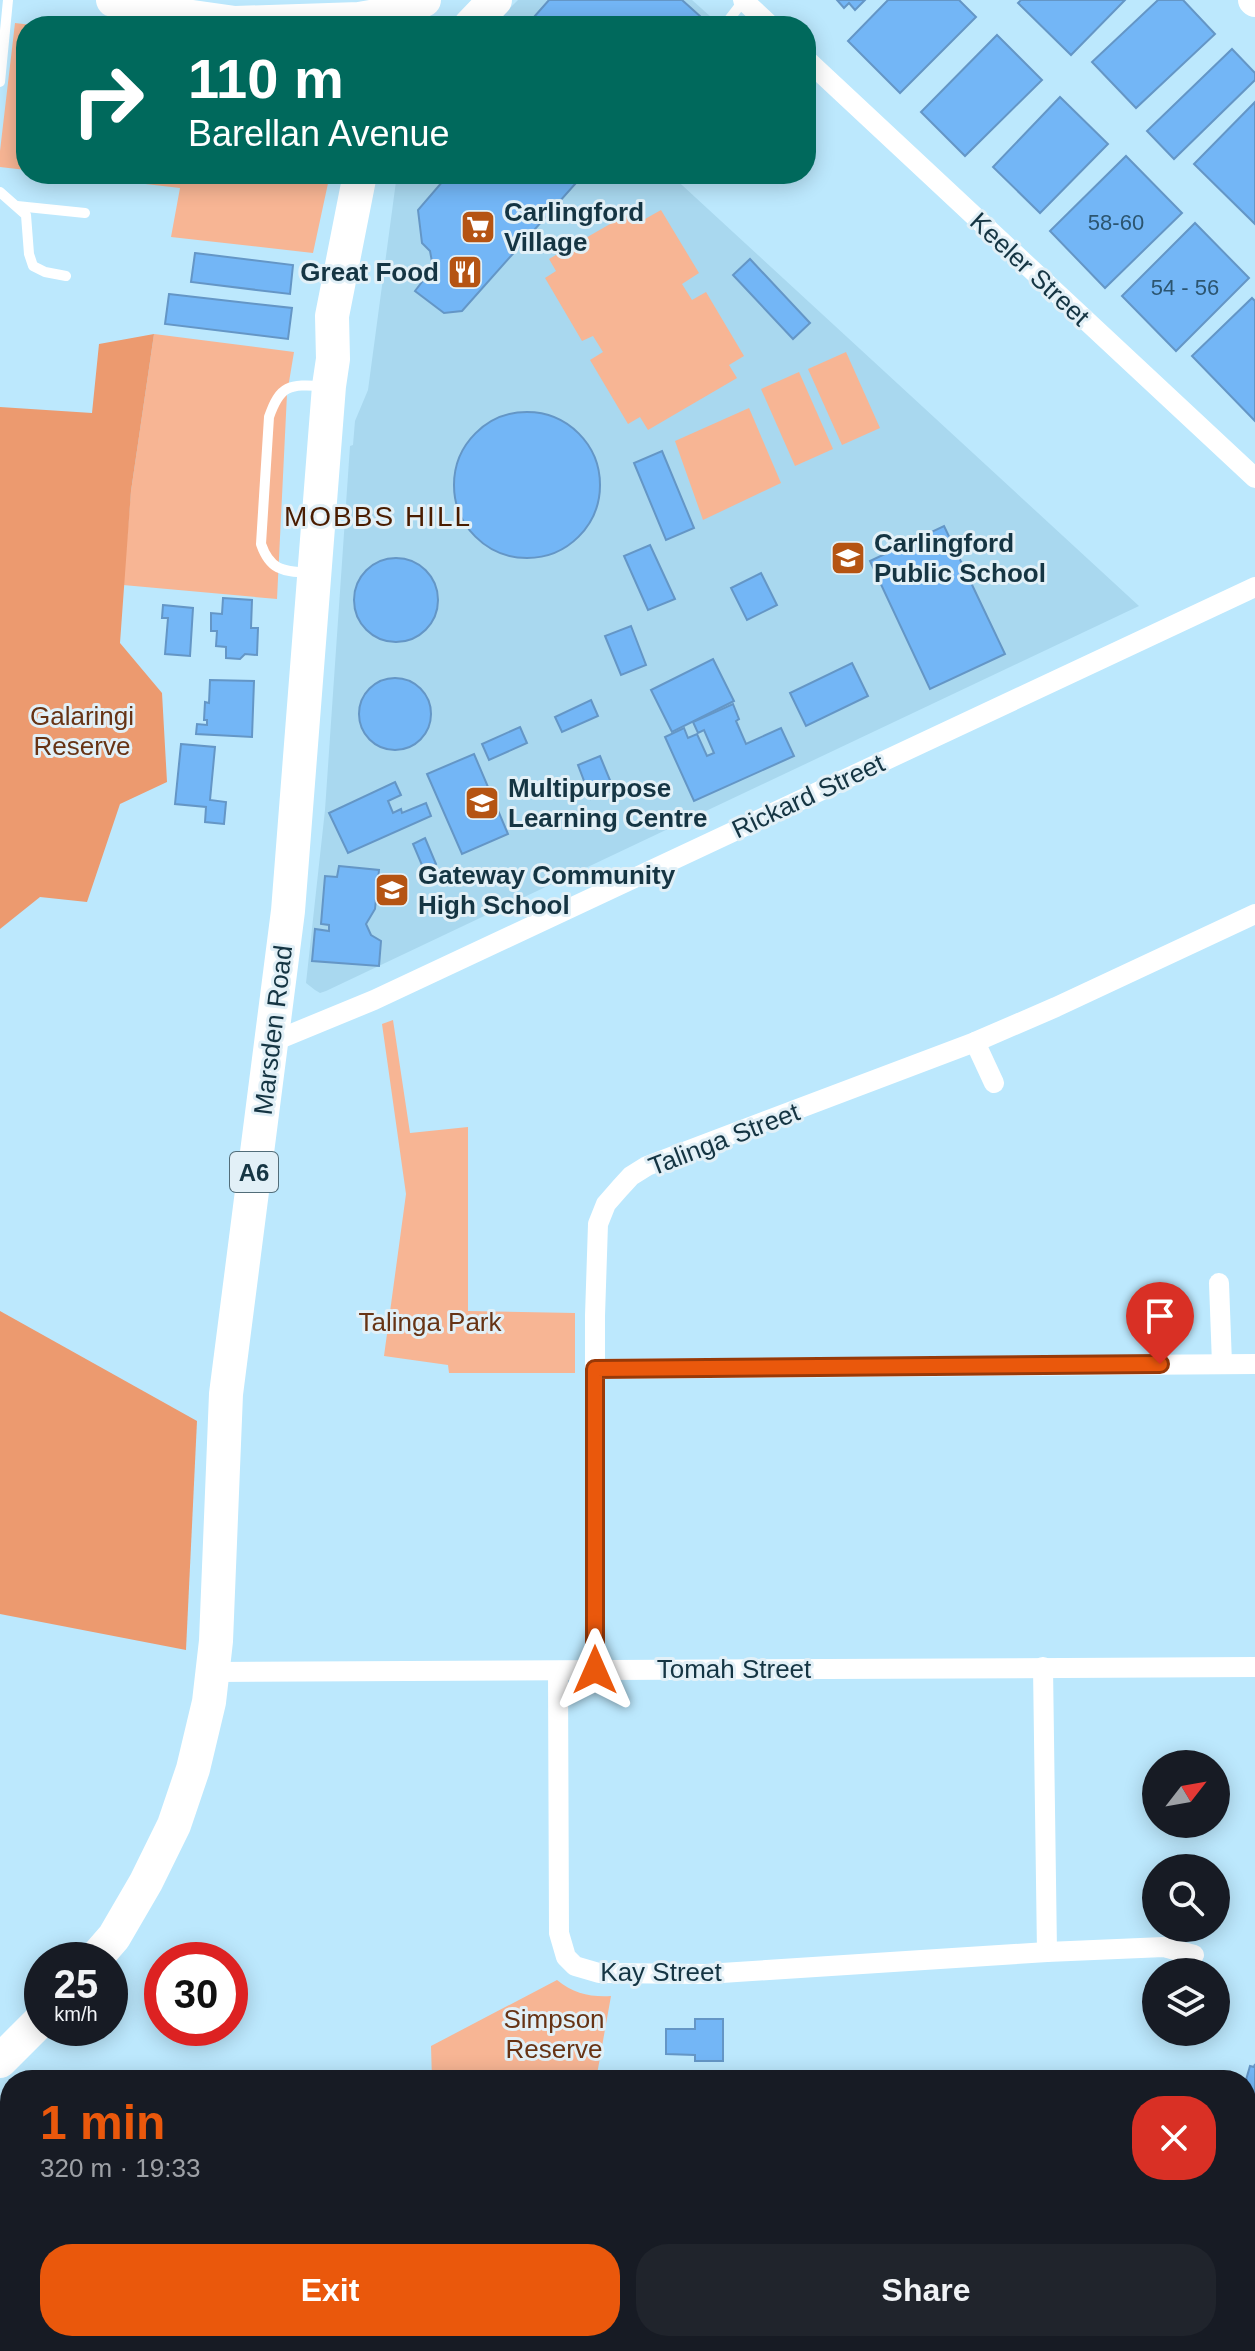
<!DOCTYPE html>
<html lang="en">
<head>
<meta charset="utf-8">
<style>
	:root { --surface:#171b24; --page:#20242c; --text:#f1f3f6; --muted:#9ea1a6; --accent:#ea580c }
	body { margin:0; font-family:Helvetica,sans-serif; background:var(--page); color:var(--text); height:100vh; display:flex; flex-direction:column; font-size:30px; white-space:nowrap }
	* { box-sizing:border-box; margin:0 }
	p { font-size:26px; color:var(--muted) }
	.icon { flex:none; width:44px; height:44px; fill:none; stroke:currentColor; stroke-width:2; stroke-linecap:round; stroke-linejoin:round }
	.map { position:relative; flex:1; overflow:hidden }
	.drawer { position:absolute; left:0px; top:2070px; width:1256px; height:282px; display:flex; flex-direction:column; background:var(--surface); border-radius:32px 32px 0 0; box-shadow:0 4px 20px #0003 }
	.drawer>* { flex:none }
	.top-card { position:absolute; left:16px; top:16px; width:800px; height:168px; border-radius:32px; box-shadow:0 4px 20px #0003; background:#00695c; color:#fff; overflow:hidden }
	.needle { width:52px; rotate:59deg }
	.controls { position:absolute; left:1142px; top:1750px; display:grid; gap:16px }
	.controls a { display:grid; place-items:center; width:88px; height:88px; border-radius:50%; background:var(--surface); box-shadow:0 4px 20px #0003; font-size:40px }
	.speed { position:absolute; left:24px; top:1942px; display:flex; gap:16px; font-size:40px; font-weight:700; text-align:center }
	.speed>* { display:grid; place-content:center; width:104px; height:104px; border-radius:50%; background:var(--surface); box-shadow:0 4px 20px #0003; line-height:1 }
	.speed small { font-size:20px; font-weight:400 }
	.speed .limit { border:12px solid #d22; background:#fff; color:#111 }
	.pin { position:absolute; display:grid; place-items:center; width:68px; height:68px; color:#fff; margin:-82px -34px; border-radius:50% 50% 50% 0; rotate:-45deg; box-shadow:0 0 8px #0007 }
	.pin .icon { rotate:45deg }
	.me { position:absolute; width:88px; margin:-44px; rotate:0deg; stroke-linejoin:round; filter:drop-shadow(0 0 6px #0008) }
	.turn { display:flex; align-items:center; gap:28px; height:168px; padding:0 40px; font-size:36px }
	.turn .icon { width:104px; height:104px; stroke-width:2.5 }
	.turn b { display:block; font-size:56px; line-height:68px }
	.round { display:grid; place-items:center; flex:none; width:84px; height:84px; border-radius:32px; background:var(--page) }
	.headline { display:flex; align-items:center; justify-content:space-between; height:136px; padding:0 40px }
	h1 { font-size:48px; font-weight:700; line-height:60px; color:var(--accent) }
	.cta { display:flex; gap:16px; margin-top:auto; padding:16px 40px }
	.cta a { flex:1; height:92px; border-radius:32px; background:var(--accent); color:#fff; font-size:32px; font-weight:700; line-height:92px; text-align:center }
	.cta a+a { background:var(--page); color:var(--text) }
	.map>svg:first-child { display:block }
	.built { fill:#a9d8ef }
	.green { fill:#f7b594 }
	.forest { fill:#ec9a6f }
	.building { fill:#73b6f6; stroke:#6496c6; stroke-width:2 }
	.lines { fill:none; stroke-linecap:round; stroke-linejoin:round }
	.service { stroke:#fff; stroke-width:10 }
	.minor { stroke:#fff; stroke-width:20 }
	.primary { stroke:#fff; stroke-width:32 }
	.trunk { stroke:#fff; stroke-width:34 }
	.route-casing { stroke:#983908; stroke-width:20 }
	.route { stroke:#ea580c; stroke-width:14 }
	.labels { text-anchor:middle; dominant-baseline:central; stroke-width:6; stroke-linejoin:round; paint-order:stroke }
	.number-label { font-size:22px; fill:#2c5570 }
	.shield { fill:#e2f0f7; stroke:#526d79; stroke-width:2 }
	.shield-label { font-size:24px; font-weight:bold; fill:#153543 }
	.poi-label { font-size:26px; font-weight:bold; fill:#153543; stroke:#e2f0f7; text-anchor:start }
	.street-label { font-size:26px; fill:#153543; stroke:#e2f0f7 }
	.park-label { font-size:26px; fill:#673314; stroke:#e2f0f7 }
	.neighbourhood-label { font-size:28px; letter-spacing:2px; fill:#4a1c00; stroke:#e2f0f7 }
</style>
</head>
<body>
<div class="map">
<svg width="1255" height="2351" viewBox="0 0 1255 2351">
	<rect width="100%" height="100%" fill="#bce8fd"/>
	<g class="built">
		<polygon points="518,0 692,0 721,26 492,26"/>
		<polygon points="397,174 670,174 1139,606 326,991 320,993 315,990 306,983 325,810 350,446 353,445 355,421 368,390"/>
	</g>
	<g class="green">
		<polygon points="15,23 40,26 26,26 26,170 0,167 0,151"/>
		<polygon points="59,174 330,174 313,253 171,237 180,188"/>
		<polygon points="638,208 645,219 661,210 699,273 682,284 692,300 706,292 744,356 729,365 737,378 648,430 640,417 628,424 590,360 603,352 593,336 582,341 545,278 556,271 549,259"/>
		<polygon points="154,334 294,352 287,394 277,599 123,585 131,491"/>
		<polygon points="846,352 880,428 842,445 808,369"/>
		<polygon points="799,372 833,449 795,466 761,389"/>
		<polygon points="749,408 781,483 703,520 675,441"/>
		<polygon points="393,1020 410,1133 468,1127 468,1311 575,1313 575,1373 449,1373 448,1365 384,1356 406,1194 382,1024"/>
		<path d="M 557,1980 C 574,1994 590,1997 611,1996 L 596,2080 L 432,2080 L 431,2046 Z"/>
		<polygon points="933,2342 1068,2342 1083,2351 949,2351"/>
	</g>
	<g class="forest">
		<polygon points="154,334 131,491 120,643 162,693 167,782 120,804 87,902 40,897 0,929 0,407 92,413 99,344"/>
		<polygon points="0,1311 197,1421 186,1650 0,1614"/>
	</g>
	<g class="building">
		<polygon points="549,0 682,0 711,26 526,26"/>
		<polygon points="837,0 865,0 855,10 849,3 844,8"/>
		<polygon points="888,0 959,0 976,17 900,93 848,41"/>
		<polygon points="1021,0 1125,0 1071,55 1018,3"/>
		<polygon points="1158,0 1183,0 1215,34 1136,108 1092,62"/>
		<polygon points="997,35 1042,80 965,156 921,112"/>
		<polygon points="1232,49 1255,73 1255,80 1174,159 1147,131"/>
		<polygon points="1060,97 1108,144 1040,213 993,167"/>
		<polygon points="1255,102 1255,224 1194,164"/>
		<polygon points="1126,156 1182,213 1105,288 1050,231"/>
		<polygon points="449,174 584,174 462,311 444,313 415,291 425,278 437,271 432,262 430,251 422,243 418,210"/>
		<polygon points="1195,223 1249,278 1176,351 1122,296"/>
		<polygon points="195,253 293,265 290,294 191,282"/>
		<polygon points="750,259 810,323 793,339 733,275"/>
		<polygon points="169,294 292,308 288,339 165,324"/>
		<polygon points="1252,298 1255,301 1255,421 1192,356"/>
		<circle cx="527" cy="485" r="73"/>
		<polygon points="662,451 694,528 666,540 634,463"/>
		<polygon points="944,526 1005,654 930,689 870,561"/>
		<polygon points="650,545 675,599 648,610 624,556"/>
		<circle cx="396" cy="600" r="42"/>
		<polygon points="761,573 777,605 747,620 731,588"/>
		<polygon points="223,598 252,600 251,628 258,628 257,655 245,654 240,659 226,658 226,647 216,646 217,631 211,631 211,613 222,614"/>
		<polygon points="163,605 193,608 190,656 165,654 168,618 162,618"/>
		<polygon points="631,626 646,665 621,675 605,636"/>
		<polygon points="713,659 734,701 672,732 651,690"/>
		<polygon points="852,663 868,696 806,726 790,693"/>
		<circle cx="395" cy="714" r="36"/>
		<polygon points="210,680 254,681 252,737 196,734 197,724 207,725 207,720 204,720 205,702 209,703"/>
		<polygon points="591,700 598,716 562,732 555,717"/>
		<polygon points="733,704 739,719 736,721 746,744 781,728 794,756 694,801 665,737 684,728 688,738 697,734 707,756 714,753 704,730 698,733 693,722"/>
		<polygon points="520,727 527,743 489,760 482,744"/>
		<polygon points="181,744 215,747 210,800 226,802 224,824 205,822 206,807 175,804"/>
		<polygon points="474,754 508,834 462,854 427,774"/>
		<polygon points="600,756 614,790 591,799 578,765"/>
		<polygon points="395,782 401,795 388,801 393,813 401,809 402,813 426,803 431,816 348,853 329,813"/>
		<polygon points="425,838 436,864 424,870 413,844"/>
		<polygon points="339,866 379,870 375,909 366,924 371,935 381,941 379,966 312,961 315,929 329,931 329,925 321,924 325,876 337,877"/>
		<polygon points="695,2019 723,2019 723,2061 695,2061 695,2055 666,2054 666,2029 695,2029"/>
		<polygon points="1255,2064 1255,2109 1249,2108 1253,2092 1246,2090 1246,2080 1250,2066 1254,2067"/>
		<polygon points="1255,2252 1255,2302 1253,2302 1246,2296 1246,2262"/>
		<polygon points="1255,2322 1255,2351 1231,2351 1230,2342 1246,2342 1246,2323"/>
		<polygon points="531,2342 582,2342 578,2351 524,2351 528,2343 530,2344"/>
		<polygon points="630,2342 669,2342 670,2349 631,2351"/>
		<polygon points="689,2342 723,2342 724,2351 690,2351"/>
		<polygon points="773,2342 811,2342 810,2348 817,2350 775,2351 777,2343"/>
		<polygon points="1139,2342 1153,2342 1168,2351 1117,2351 1122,2343 1134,2351"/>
		<polygon points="1187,2342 1225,2342 1226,2351 1188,2351"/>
	</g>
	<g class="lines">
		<g class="service">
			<polyline points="724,26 744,0"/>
			<polyline points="0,82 8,0"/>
			<polyline points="0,192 26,215 29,254 33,266 45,272 66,276"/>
			<polyline points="17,206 85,213"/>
			<path d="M 308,573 C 282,571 270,570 261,544 L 269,417 C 280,385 289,384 323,386"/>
			<polyline points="603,2342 603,2351"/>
			<polyline points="743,2351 746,2342"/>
		</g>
		<g class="minor">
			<polyline points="743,0 771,26"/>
			<polyline points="806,59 1255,478"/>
			<polyline points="272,1042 374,1000 1255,587"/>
			<polyline points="975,1042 994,1083"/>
			<polyline points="1219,1283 1222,1364"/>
			<polyline points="595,1369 1255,1364"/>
			<polyline points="1043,1667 1047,1952"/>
			<polyline points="595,1670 595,1316 598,1224 606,1204 620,1188 631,1176 647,1166 975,1042 1056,1007 1255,914"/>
			<polyline points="558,1671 559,1933 566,1957 575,1966 599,1973 706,1974 1047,1952 1164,1947 1194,1955"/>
			<polyline points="213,1672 1255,1667"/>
			<polyline points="1246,2197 1255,2198"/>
			<polyline points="0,2250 10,2250"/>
			<polyline points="117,2351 119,2342"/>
			<polyline points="256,2351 268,2342"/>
		</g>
		<polyline class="primary" points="1254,0 1255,1"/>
		<g class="trunk">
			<polyline points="113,0 156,12 235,23 359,19 394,13 424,0"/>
			<polyline points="470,26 495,0"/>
			<polyline points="94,1960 114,1937 146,1882 174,1825 193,1769 209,1702 216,1641 226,1394 288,911 329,386 333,359 332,316 360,174"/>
			<polyline points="0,2061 42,2019"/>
		</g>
	</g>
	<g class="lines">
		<g class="route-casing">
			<polyline id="route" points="595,1670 595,1369 1160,1364"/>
		</g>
		<use href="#route" class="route"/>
	</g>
	<defs>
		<g id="supermarket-square" transform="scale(1.8)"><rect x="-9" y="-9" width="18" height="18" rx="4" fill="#b55413" stroke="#e2f0f7"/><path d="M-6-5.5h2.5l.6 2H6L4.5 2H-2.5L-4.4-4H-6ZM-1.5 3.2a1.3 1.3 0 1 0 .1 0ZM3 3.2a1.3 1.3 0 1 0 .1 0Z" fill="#fff"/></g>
		<g id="restaurant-square" transform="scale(1.8)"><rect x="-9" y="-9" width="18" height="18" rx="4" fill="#b55413" stroke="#e2f0f7"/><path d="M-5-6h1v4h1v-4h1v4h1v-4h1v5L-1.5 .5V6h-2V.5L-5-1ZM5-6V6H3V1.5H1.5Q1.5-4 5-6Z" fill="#fff"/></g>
		<g id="school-square" transform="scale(1.8)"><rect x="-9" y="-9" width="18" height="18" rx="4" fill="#b55413" stroke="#e2f0f7"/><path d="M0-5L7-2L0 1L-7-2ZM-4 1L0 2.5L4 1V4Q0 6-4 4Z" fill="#fff"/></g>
		<g id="university-square" transform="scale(1.8)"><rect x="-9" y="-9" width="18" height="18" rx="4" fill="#b55413" stroke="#e2f0f7"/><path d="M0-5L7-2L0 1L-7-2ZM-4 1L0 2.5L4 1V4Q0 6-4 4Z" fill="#fff"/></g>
	</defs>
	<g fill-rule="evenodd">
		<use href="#supermarket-square" x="478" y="227"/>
		<use href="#restaurant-square" x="465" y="272"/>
		<use href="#school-square" x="848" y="558"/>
		<use href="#school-square" x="482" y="803"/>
		<use href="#university-square" x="392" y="890"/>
	</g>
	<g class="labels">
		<g class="number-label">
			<text x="1116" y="222">58-60</text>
			<text x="1185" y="287">54 - 56</text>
		</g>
		<rect class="shield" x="230" y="1152" width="48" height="40" rx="6"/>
		<g class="shield-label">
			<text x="254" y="1172">A6</text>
		</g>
		<g class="poi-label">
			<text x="504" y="212">Carlingford<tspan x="504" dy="30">Village</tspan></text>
			<text x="439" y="272" text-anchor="end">Great Food</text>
			<text x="874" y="543">Carlingford<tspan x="874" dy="30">Public School</tspan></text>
			<text x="508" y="788">Multipurpose<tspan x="508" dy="30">Learning Centre</tspan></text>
			<text x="418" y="875">Gateway Community<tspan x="418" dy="30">High School</tspan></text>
		</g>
		<g class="street-label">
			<text transform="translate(1030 269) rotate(43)">Keeler Street</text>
			<text transform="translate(808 796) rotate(-25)">Rickard Street</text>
			<text transform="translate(273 1030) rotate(-83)">Marsden Road</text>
			<text transform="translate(724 1139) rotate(-21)">Talinga Street</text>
			<text x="734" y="1669">Tomah Street</text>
			<text x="661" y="1972">Kay Street</text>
		</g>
		<g class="park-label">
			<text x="82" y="716">Galaringi<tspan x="82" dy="30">Reserve</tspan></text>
			<text x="430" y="1322">Talinga Park</text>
			<text x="554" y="2019">Simpson<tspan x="554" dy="30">Reserve</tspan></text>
		</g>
		<g class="neighbourhood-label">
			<text x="378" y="516">MOBBS HILL</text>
		</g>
	</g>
</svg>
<div class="controls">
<a><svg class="needle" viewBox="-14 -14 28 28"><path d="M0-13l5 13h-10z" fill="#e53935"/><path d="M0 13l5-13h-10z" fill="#9ea1a6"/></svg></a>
<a><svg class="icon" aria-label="search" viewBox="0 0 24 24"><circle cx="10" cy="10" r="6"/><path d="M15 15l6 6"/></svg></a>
<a><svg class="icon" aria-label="layers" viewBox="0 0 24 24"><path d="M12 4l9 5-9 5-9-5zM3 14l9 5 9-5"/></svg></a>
</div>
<div class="speed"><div>25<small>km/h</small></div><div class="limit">30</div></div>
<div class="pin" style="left:1160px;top:1364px;background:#d93025"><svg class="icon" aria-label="arrive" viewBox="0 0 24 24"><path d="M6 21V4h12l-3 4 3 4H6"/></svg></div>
<svg class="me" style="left:595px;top:1670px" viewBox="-20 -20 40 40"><path d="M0-17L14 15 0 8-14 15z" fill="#ea580c" stroke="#fff" stroke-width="4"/></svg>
<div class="top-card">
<div class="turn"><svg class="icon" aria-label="right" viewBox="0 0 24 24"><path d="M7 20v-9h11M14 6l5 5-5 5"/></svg><div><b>110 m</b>Barellan Avenue</div></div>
</div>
<section class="drawer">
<div class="headline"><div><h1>1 min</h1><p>320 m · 19:33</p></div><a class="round" style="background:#d93025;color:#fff"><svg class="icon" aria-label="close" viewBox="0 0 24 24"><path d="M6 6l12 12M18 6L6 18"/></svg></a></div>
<div class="cta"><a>Exit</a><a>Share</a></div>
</section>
</div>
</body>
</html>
